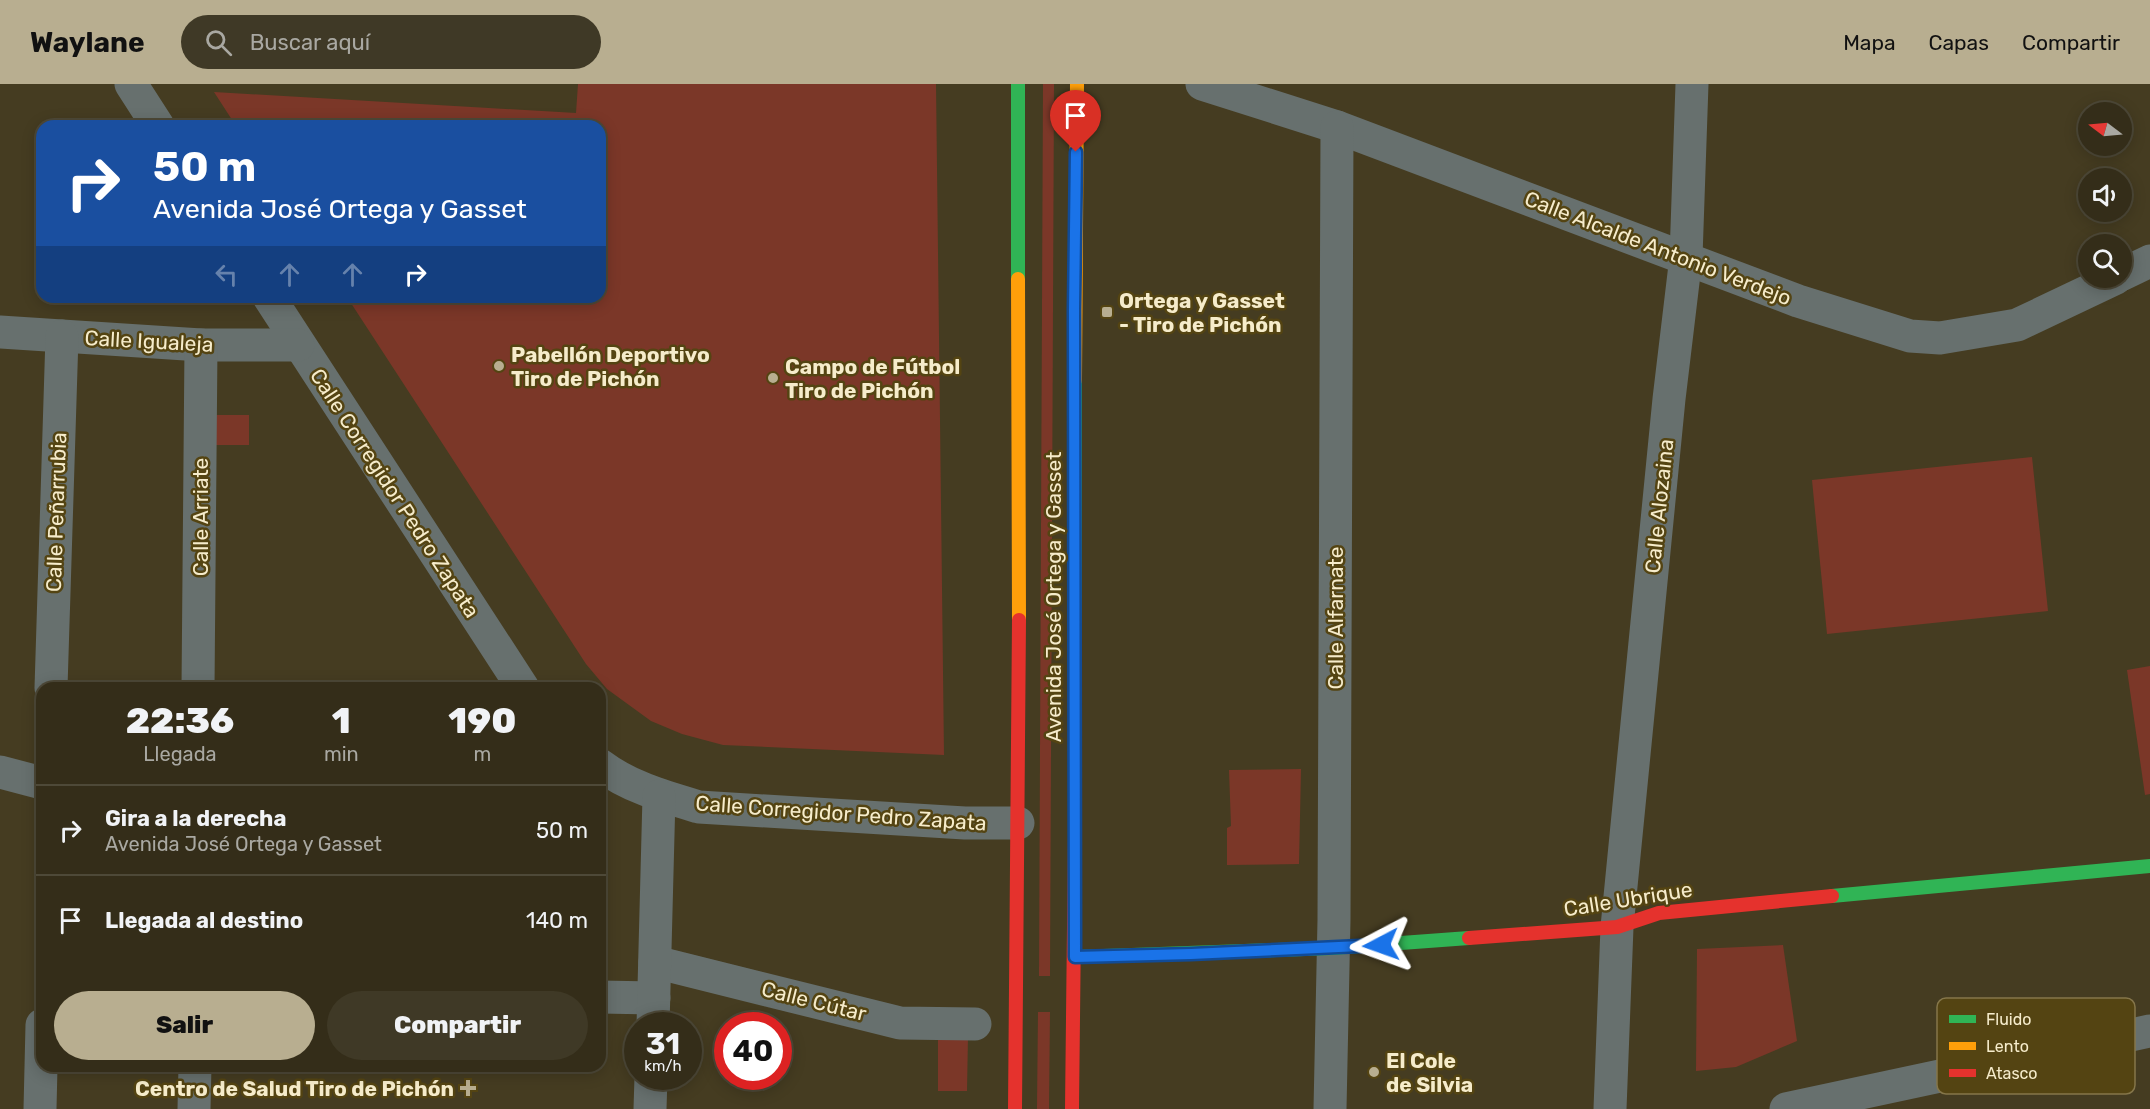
<!DOCTYPE html>
<html lang="es">
<head>
<meta charset="utf-8">
<style>
	:root { --surface:#342d19; --page:#3f3926; --text:#f1f3f6; --muted:#a9a8a2; --line:#4e4938; --accent:#b8ae90 }
	body { margin:0; font-family:Rubik,sans-serif; background:var(--page); color:var(--text); height:100vh; display:flex; flex-direction:column; font-size:22px; white-space:nowrap }
	* { box-sizing:border-box; margin:0 }
	p { font-size:20px; color:var(--muted) }
	.icon { flex:none; width:33px; height:33px; fill:none; stroke:currentColor; stroke-width:2; stroke-linecap:round; stroke-linejoin:round }
	.map { position:relative; flex:1; overflow:hidden }
	.drawer { position:absolute; left:36px; top:598px; width:570px; height:390px; display:flex; flex-direction:column; background:var(--surface); border-radius:18px; box-shadow:0 3px 15px #0003,0 0 0 2px var(--line) }
	.drawer>* { flex:none }
	.top-card { position:absolute; left:36px; top:36px; width:570px; height:183px; border-radius:18px; box-shadow:0 3px 15px #0003,0 0 0 2px var(--line); background:#1a4fa0; color:#fff; overflow:hidden }
	.needle { width:39px; rotate:286deg }
	.fabs { position:absolute; left:2078px; top:18px; display:grid; gap:12px }
	.fabs a { display:grid; place-items:center; width:54px; height:54px; border-radius:50%; background:var(--surface); box-shadow:0 3px 15px #0003,0 0 0 2px var(--line); font-size:30px }
	.speed { position:absolute; left:624px; top:928px; display:flex; gap:12px; font-size:30px; font-weight:700; text-align:center }
	.speed>* { display:grid; place-content:center; width:78px; height:78px; border-radius:50%; background:var(--surface); box-shadow:0 3px 15px #0003,0 0 0 2px var(--line); line-height:1 }
	.speed small { font-size:15px; font-weight:400 }
	.speed .limit { border:9px solid #d22; background:#fff; color:#111 }
	.pin { position:absolute; display:grid; place-items:center; width:51px; height:51px; color:#fff; margin:-62px -26px; border-radius:50% 50% 50% 0; rotate:-45deg; box-shadow:0 0 6px #0007 }
	.pin .icon { rotate:45deg }
	.me { position:absolute; width:66px; margin:-33px; rotate:266deg; stroke-linejoin:round; filter:drop-shadow(0 0 4px #0008) }
	.turn { display:flex; align-items:center; gap:21px; height:126px; padding:0 18px; font-size:27px }
	.turn .icon { width:78px; height:78px; stroke-width:2.5 }
	.turn b { display:block; font-size:42px; line-height:51px }
	.lanes { display:flex; align-items:center; height:57px; padding:0 18px; background:#0003; justify-content:center; gap:30px; direction:ltr }
	.lanes .off { opacity:.35 }
	.eta { display:flex; justify-content:space-evenly; align-items:center; height:102px; text-align:center }
	.eta b { font-size:36px; font-weight:800; line-height:42px }
	.action { display:flex; gap:12px; margin-top:auto; padding:12px 18px }
	.action a { flex:1; height:69px; border-radius:36px; background:var(--accent); color:#111; font-size:24px; font-weight:800; line-height:69px; text-align:center }
	.action a+a { background:var(--page); color:var(--text) }
	ul { padding:0; list-style:none }
	li { display:flex; align-items:center; gap:18px; height:90px; padding:0 18px; border-top:2px solid var(--line) }
	li div { flex:1 }
	li b { display:block; font-size:22px }
	li em { font-style:normal }
	header { display:flex; align-items:center; gap:36px; box-sizing:border-box; height:84px; padding:0 30px; background:var(--accent); color:#111 }
	header strong { font-size:28px }
	nav { display:flex; gap:33px; margin-inline-start:auto; font-size:21px }
	.search { width:420px; height:54px; background:var(--page); display:flex; align-items:center; gap:15px; box-sizing:border-box; padding:0 21px; border-radius:33px; color:var(--muted); font-size:22px }
	.map>svg:first-child { display:block }
	.green { fill:#7b3728 }
	.lines { fill:none; stroke-linecap:round; stroke-linejoin:round }
	.street { stroke:#67706e; stroke-width:33 }
	.fast { stroke:#30b455; stroke-width:14 }
	.slow { stroke:#ff9f0a; stroke-width:14 }
	.jam { stroke:#e5322d; stroke-width:14 }
	.route-casing { stroke:#114b97; stroke-width:15 }
	.route { stroke:#1a73e8; stroke-width:10 }
	.poi-dot { fill:#b8ae90; stroke:#544412; stroke-width:2 }
	.labels { text-anchor:middle; dominant-baseline:central; stroke-width:5; stroke-linejoin:round; paint-order:stroke }
	.street-label { font-size:21px; fill:#f6eccb; stroke:#544412 }
	.poi-label { font-size:21px; font-weight:bold; fill:#f6eccb; stroke:#544412; text-anchor:start }
	.key { fill:#544412; stroke:#85764a; stroke-width:1.5 }
	.key-label { font-size:16px; fill:#f6eccb }
</style>
</head>
<body>
<header>
<strong>Waylane</strong>
<div class="search"><svg class="icon" aria-label="search" viewBox="0 0 24 24"><circle cx="10" cy="10" r="6"/><path d="M15 15l6 6"/></svg>Buscar aquí</div>
<nav><a>Mapa</a><a>Capas</a><a>Compartir</a></nav>
</header>
<div class="map">
<svg width="2150" height="1025" viewBox="0 0 2150 1025">
	<rect width="100%" height="100%" fill="#453c21"/>
	<g class="green">
		<polygon points="578,0 936,0 944,671 723,661 682,650 651,637 607,605 586,580 347,213 600,213 600,42 236,42 214,8 576,29"/>
		<polygon points="1043,0 1054,0 1050,892 1039,892"/>
		<rect x="214" y="331" width="35" height="30"/>
		<polygon points="2032,373 2048,527 1827,550 1812,396"/>
		<polygon points="2150,582 2150,710 2145,711 2127,586"/>
		<polygon points="1301,685 1299,780 1227,781 1227,744 1231,742 1229,686"/>
		<polygon points="1783,861 1797,957 1736,983 1696,987 1697,865"/>
		<polygon points="1038,928 1050,928 1049,1025 1037,1025"/>
		<polygon points="938,952 968,952 967,1007 938,1007"/>
	</g>
	<g class="lines">
		<g class="street">
			<polyline points="131,0 158,42"/>
			<polyline points="1202,0 1337,43 1798,217 1910,252 1940,254 2017,241 2116,194"/>
			<polyline points="2121,191 2150,177"/>
			<polyline points="269,213 523,604"/>
			<polyline points="0,248 201,261 298,261"/>
			<polyline points="51,604 62,252"/>
			<polyline points="198,604 201,261"/>
			<path d="M 600,681 C 629,703 665,713 699,723 L 965,739 L 1018,739"/>
			<polyline points="0,688 42,699"/>
			<polyline points="655,878 900,939 975,940"/>
			<polyline points="600,913 654,914"/>
			<polyline points="653,942 659,712"/>
			<polyline points="40,1025 42,941"/>
			<polyline points="194,1025 195,982"/>
			<polyline points="650,1025 651,993"/>
			<polyline points="1330,1025 1334,836 1337,43"/>
			<polyline points="1610,1025 1617,843 1669,315 1686,173 1692,0"/>
			<polyline points="1786,1025 2150,947"/>
		</g>
		<g class="fast">
			<polyline points="1018,0 1018,195"/>
			<polyline points="1075,752 1075,296"/>
			<polyline points="1832,812 2150,782"/>
			<polyline points="1075,873 1333,864 1469,854"/>
		</g>
		<g class="slow">
			<polyline points="1018,195 1019,536"/>
			<polyline points="1075,296 1077,0"/>
		</g>
		<g class="jam">
			<polyline points="1469,854 1617,843 1659,829 1832,812"/>
			<polyline points="1015,1025 1019,536"/>
			<polyline points="1072,1025 1075,752"/>
		</g>
	</g>
	<g class="lines">
		<g class="route-casing">
			<polyline id="route" points="1076,68 1074,226 1075,873 1191,870 1381,861"/>
		</g>
		<use href="#route" class="route"/>
	</g>
	<g class="poi-dot">
		<rect x="1101" y="222" width="12" height="12" rx="3"/>
		<circle cx="499" cy="282" r="6"/>
		<circle cx="773" cy="294" r="6"/>
		<circle cx="1374" cy="988" r="6"/>
		<path d="M465 995h6v6h6v6h-6v6h-6v-6h-6v-6h6z"/>
	</g>
	<g class="labels">
		<g class="street-label">
			<text transform="translate(1658 164) rotate(21)">Calle Alcalde Antonio Verdejo</text>
			<text transform="translate(149 257) rotate(3)">Calle Igualeja</text>
			<text transform="translate(395 409) rotate(57)">Calle Corregidor Pedro Zapata</text>
			<text transform="translate(1659 422) rotate(-84)">Calle Alozaina</text>
			<text transform="translate(56 428) rotate(-88)">Calle Peñarrubia</text>
			<text transform="translate(200 433) rotate(-90)">Calle Arriate</text>
			<text transform="translate(1053 513) rotate(-90)">Avenida José Ortega y Gasset</text>
			<text transform="translate(1335 534) rotate(-90)">Calle Alfarnate</text>
			<text transform="translate(841 729) rotate(4)">Calle Corregidor Pedro Zapata</text>
			<text transform="translate(1628 815) rotate(-9)">Calle Ubrique</text>
			<text transform="translate(814 917) rotate(14)">Calle Cútar</text>
		</g>
		<g class="poi-label">
			<text x="1119" y="216">Ortega y Gasset<tspan x="1119" dy="24">- Tiro de Pichón</tspan></text>
			<text x="511" y="270">Pabellón Deportivo<tspan x="511" dy="24">Tiro de Pichón</tspan></text>
			<text x="785" y="282">Campo de Fútbol<tspan x="785" dy="24">Tiro de Pichón</tspan></text>
			<text x="1386" y="976">El Cole<tspan x="1386" dy="24">de Silvia</tspan></text>
			<text x="454" y="1004" text-anchor="end">Centro de Salud Tiro de Pichón</text>
		</g>
	</g>
	<rect x="1937" y="914" width="198" height="96" rx="9" class="key"/>
	<rect x="1949" y="931" width="27" height="8" fill="#30b455"/>
	<rect x="1949" y="958" width="27" height="8" fill="#ff9f0a"/>
	<rect x="1949" y="985" width="27" height="8" fill="#e5322d"/>
	<g class="key-label">
		<text x="1986" y="941">Fluido</text>
		<text x="1986" y="968">Lento</text>
		<text x="1986" y="995">Atasco</text>
	</g>
</svg>
<div class="fabs">
<a><svg class="needle" viewBox="-14 -14 28 28"><path d="M0-13l5 13h-10z" fill="#e53935"/><path d="M0 13l5-13h-10z" fill="#a9a8a2"/></svg></a>
<a><svg class="icon" aria-label="sound" viewBox="0 0 24 24"><path d="M4 9h4l5-4v14l-5-4H4zM17 9q2 3 0 6"/></svg></a>
<a><svg class="icon" aria-label="search" viewBox="0 0 24 24"><circle cx="10" cy="10" r="6"/><path d="M15 15l6 6"/></svg></a>
</div>
<div class="speed"><div>31<small>km/h</small></div><div class="limit">40</div></div>
<div class="pin" style="left:1076px;top:68px;background:#d93025"><svg class="icon" aria-label="arrive" viewBox="0 0 24 24"><path d="M6 21V4h12l-3 4 3 4H6"/></svg></div>
<svg class="me" style="left:1381px;top:861px" viewBox="-20 -20 40 40"><path d="M0-17L14 15 0 8-14 15z" fill="#1a73e8" stroke="#fff" stroke-width="4"/></svg>
<div class="top-card">
<div class="turn"><svg class="icon" aria-label="right" viewBox="0 0 24 24"><path d="M7 20v-9h11M14 6l5 5-5 5"/></svg><div><b>50 m</b>Avenida José Ortega y Gasset</div></div>
<div class="lanes"><svg class="icon off" aria-label="left" viewBox="0 0 24 24"><path d="M17 20v-9H6M10 6l-5 5 5 5"/></svg><svg class="icon off" aria-label="ahead" viewBox="0 0 24 24"><path d="M12 20V5M6 11l6-6 6 6"/></svg><svg class="icon off" aria-label="ahead" viewBox="0 0 24 24"><path d="M12 20V5M6 11l6-6 6 6"/></svg><svg class="icon" aria-label="right" viewBox="0 0 24 24"><path d="M7 20v-9h11M14 6l5 5-5 5"/></svg></div>
</div>
<section class="drawer">
<div class="eta">
<div><b>22:36</b><p>Llegada</p></div>
<div><b>1</b><p>min</p></div>
<div><b>190</b><p>m</p></div>
</div>
<ul>
<li><svg class="icon" aria-label="right" viewBox="0 0 24 24"><path d="M7 20v-9h11M14 6l5 5-5 5"/></svg><div><b>Gira a la derecha</b><p>Avenida José Ortega y Gasset</p></div><em>50 m</em></li>
<li><svg class="icon" aria-label="arrive" viewBox="0 0 24 24"><path d="M6 21V4h12l-3 4 3 4H6"/></svg><div><b>Llegada al destino</b></div><em>140 m</em></li>
</ul>
<div class="action"><a>Salir</a><a>Compartir</a></div>
</section>
</div>
</body>
</html>
